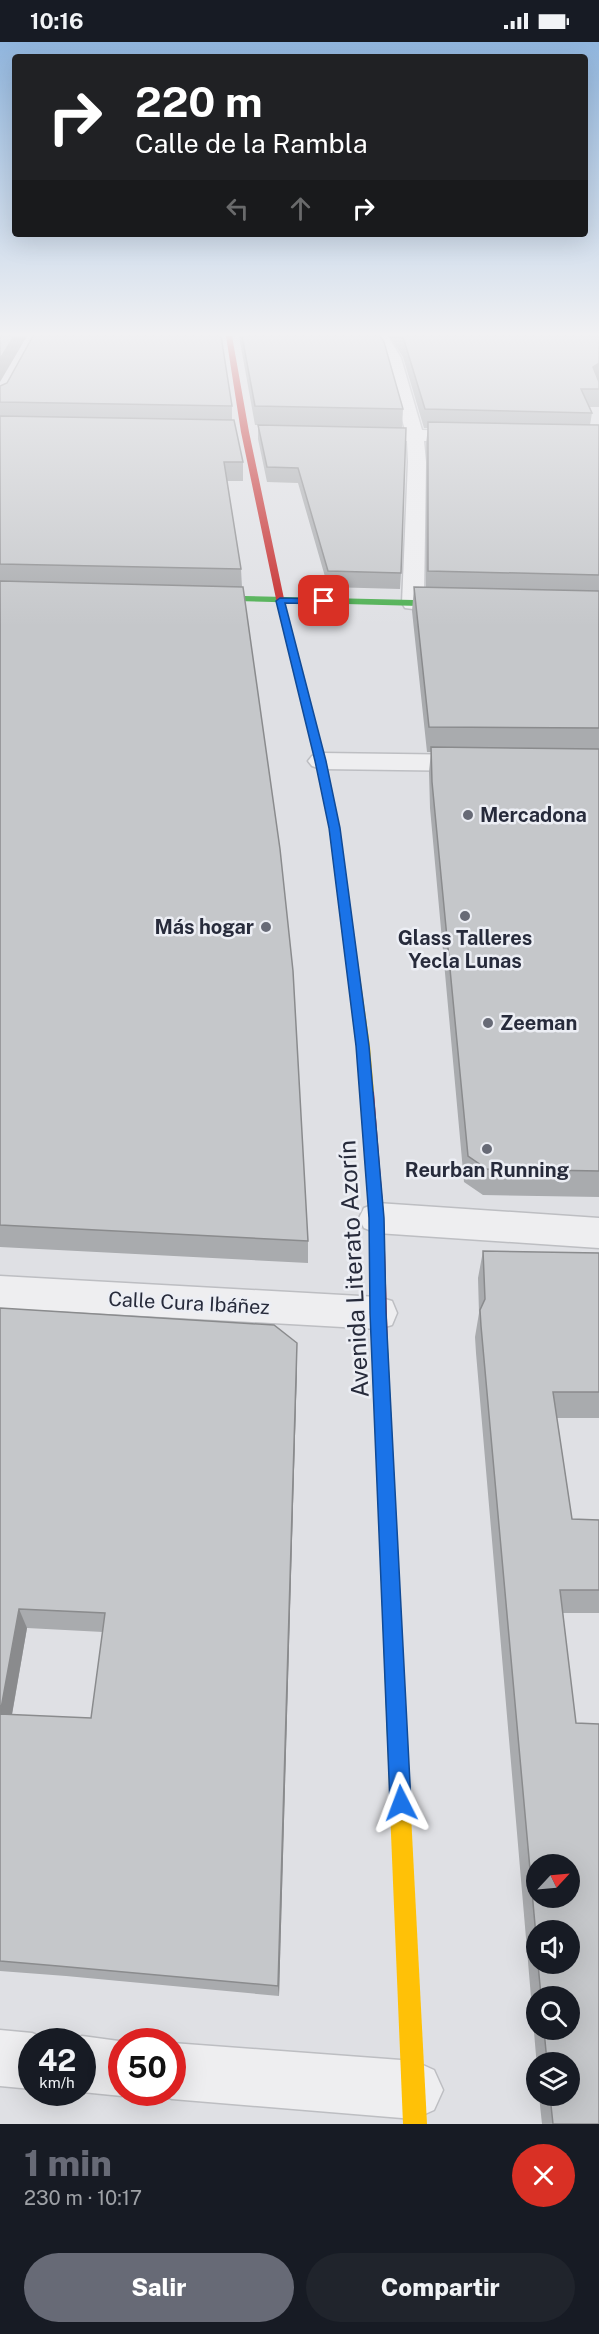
<!DOCTYPE html>
<html lang="es">
<head>
<meta charset="utf-8">
<style>
	:root { --surface:#171b24; --page:#20242c; --text:#f1f3f6; --muted:#9ea1a6; --accent:#676a76 }
	body { margin:0; font-family:"Public Sans",sans-serif; background:var(--page); color:var(--text); height:100vh; display:flex; flex-direction:column; font-size:22px; white-space:nowrap }
	* { box-sizing:border-box; margin:0 }
	p { font-size:20px; color:var(--muted) }
	.icon { flex:none; width:33px; height:33px; fill:none; stroke:currentColor; stroke-width:2; stroke-linecap:round; stroke-linejoin:round }
	.map { position:relative; height:2082px; overflow:hidden }
	.sheet { display:flex; flex-direction:column; background:var(--surface); flex:1 }
	.sheet>* { flex:none }
	.top-card { position:absolute; left:12px; top:12px; width:576px; height:183px; border-radius:6px; box-shadow:0 6px 24px #0002; background:#202124; color:#fff; overflow:hidden }
	.needle { width:39px; rotate:64deg }
	.tools { position:absolute; left:526px; top:1812px; display:grid; gap:12px }
	.tools a { display:grid; place-items:center; width:54px; height:54px; border-radius:50%; background:var(--surface); box-shadow:0 6px 24px #0002; font-size:30px }
	.speed { position:absolute; left:18px; top:1986px; display:flex; gap:12px; font-size:30px; font-weight:700; text-align:center }
	.speed>* { display:grid; place-content:center; width:78px; height:78px; border-radius:50%; background:var(--surface); box-shadow:0 6px 24px #0002; line-height:1 }
	.speed small { font-size:15px; font-weight:400 }
	.speed .limit { border:9px solid #d22; background:#fff; color:#111 }
	.pin { position:absolute; display:grid; place-items:center; width:51px; height:51px; color:#fff; margin:-26px; border-radius:12px; box-shadow:0 3px 9px #0006 }
	.me { position:absolute; width:66px; margin:-33px; rotate:357deg; stroke-linejoin:round; filter:drop-shadow(0 0 4px #0008) }
	.turn { display:flex; align-items:center; gap:21px; height:126px; padding:0 24px; font-size:27px }
	.turn .icon { width:78px; height:78px; stroke-width:2.5 }
	.turn b { display:block; font-size:42px; line-height:51px }
	.lanes { display:flex; align-items:center; height:57px; padding:0 24px; background:#0003; justify-content:center; gap:30px; direction:ltr }
	.lanes .off { opacity:.35 }
	.round { display:grid; place-items:center; flex:none; width:63px; height:63px; border-radius:32px; background:var(--page) }
	.headline { display:flex; align-items:center; justify-content:space-between; height:102px; padding:0 24px }
	h1 { font-size:36px; font-weight:800; line-height:45px; color:var(--accent) }
	.button { display:flex; gap:12px; margin-top:auto; padding:12px 24px }
	.button a { flex:1; height:69px; border-radius:36px; background:var(--accent); color:#fff; font-size:24px; font-weight:800; line-height:69px; text-align:center }
	.button a+a { background:var(--page); color:var(--text) }
	.status { display:flex; justify-content:space-between; align-items:center; height:42px; padding:0 30px; background:var(--surface); direction:ltr }
	.status svg { height:16px; fill:currentColor }
	.map>svg:first-child { display:block }
	.lines { fill:none; stroke-linecap:round; stroke-linejoin:round }
	.street-casing { stroke:#bdbec2; stroke-width:3 }
	.street { fill:#eeeef0; fill-rule:evenodd }
	.fast { fill:#4caf50; fill-rule:evenodd }
	.slow { fill:#ffc107; fill-rule:evenodd }
	.jam { fill:#c62828; fill-rule:evenodd }
	.wall { fill:#a9abae; fill-rule:evenodd }
	.shaded-wall { fill:#8a8b8d }
	.building { fill:#c5c7ca; stroke:#8a8b8d; stroke-width:1.5; fill-rule:evenodd }
	.route { fill:#1a73e8; stroke:#114b97; stroke-width:1.5 }
	.poi-dot { fill:#676a76; stroke:#eceef4; stroke-width:2 }
	.labels { text-anchor:middle; dominant-baseline:central; stroke-width:5; stroke-linejoin:round; paint-order:stroke }
	.poi-label { font-size:20px; font-weight:bold; fill:#272b3b; stroke:#eceef4; text-anchor:start }
	.street-label { font-size:20px; fill:#272b3b; stroke:#eceef4 }
	.near-street-label { font-size:24px; fill:#272b3b; stroke:#eceef4 }
</style>
</head>
<body>
<div class="status"><b>10:16</b><svg viewBox="0 0 49 12"><path d="M0 12V9h3v3zM5 12V6h3v6zM10 12V3h3v9zM15 12V0h3v12zM26 1h20v11H26zM47 4h2v5h-2z"/></svg></div>
<div class="map">
<svg width="599" height="2082" viewBox="0 0 599 2082">
	<rect width="100%" height="100%" fill="#dfe0e4"/>
	<g class="lines">
		<g class="street-casing">
			<g id="street">
				<polygon points="374,294 388,294 401,316 422,388 472,389 478,390 481,394 478,398 472,399 424,399 426,420 424,561 421,566 413,567 405,566 402,561 408,420 407,399 362,398 356,397 353,393 356,389 362,388 405,388 385,316"/>
				<polygon points="321,711 475,713 484,716 488,721 484,726 475,729 321,727 312,724 308,719 312,714"/>
				<polygon points="377,1161 599,1176 599,1206 377,1191 364,1186 359,1176 364,1166"/>
				<polygon points="0,1234 378,1255 392,1259 397,1271 392,1283 378,1287 0,1266"/>
				<polygon points="0,1988 32,1991 52,1999 32,2000 32,2047 0,2044"/>
				<polygon points="82,1994 126,2000 122,2000 122,2050 131,2050 122,2054 82,2050 82,2000 68,2000"/>
				<polygon points="172,2001 414,2019 434,2028 443,2048 434,2068 414,2077 172,2057 155,2050 172,2050"/>
			</g>
		</g>
		<use href="#street" class="street"/>
		<g class="fast">
			<polygon points="199,553 456,559 460,562 456,565 196,558 196,554"/>
			<polygon points="380,1299 386,1301 388,1306 407,1695 404,1702 397,1705 390,1702 387,1695 372,1306 374,1301"/>
		</g>
		<g class="slow">
			<polygon points="283,568 287,571 326,719 339,786 370,1004 374,1050 367,1055 360,1050 356,1004 329,786 316,719 279,571"/>
			<polygon points="397,1685 404,1688 407,1695 427,2082 403,2082 387,1695 390,1688"/>
		</g>
		<g class="jam">
			<polygon points="226,294 232,294 249,390 287,571 283,574 279,571 241,390"/>
			<polygon points="367,1045 374,1050 384,1176 388,1306 386,1311 380,1313 374,1311 372,1306 370,1176 360,1050"/>
		</g>
	</g>
	<g class="wall">
		<polygon points="239,294 380,294 403,367 402,386 255,383"/>
		<polygon points="389,294 599,294 598,338 599,340 599,365 590,365 592,371 590,383 599,383 599,1155 483,1153 464,1140 430,766 429,730 431,710 427,710 412,569 414,545 426,546 426,401 428,386 424,386 403,315"/>
		<polygon points="0,344 232,364 232,378 243,420 243,439 227,439 241,527 242,545 308,1199 308,1221 0,1205"/>
		<polygon points="258,383 401,531 400,547 328,545 298,441 267,440 258,397"/>
		<path d="M 483,1209 L 599,1211 L 599,1376 L 557,1376 L 572,1477 L 599,1478 L 599,1571 L 563,1571 L 599,2082 L 542,2082 L 539,2054 L 570,2054 L 570,2020 L 537,2020 L 537,2025 L 476,1311 L 475,1295 L 479,1271 L 478,1236 ZM 537,1888 L 570,1922 L 537,1922 ZM 537,1954 L 570,1954 L 570,1988 L 537,1988 Z"/>
		<path d="M 0,1266 L 297,1324 L 279,1954 L 66,1934 L 0,1929 ZM 27,1586 L 103,1590 L 91,1676 L 12,1673 Z"/>
	</g>
	<g class="shaded-wall">
		<polygon points="14,294 27,294 0,340 0,317"/>
		<polygon points="599,321 599,338 590,343 593,325"/>
		<polygon points="297,1301 297,1324 279,1954 278,1944"/>
		<polygon points="19,1567 27,1586 9,1689 0,1672"/>
	</g>
	<g class="building">
		<polygon points="0,294 14,294 0,317"/>
		<polygon points="33,294 221,294 232,364 0,360 0,344 7,341"/>
		<polygon points="242,294 380,294 384,300 403,367 255,364"/>
		<polygon points="401,294 599,294 599,321 593,325 599,340 599,347 581,347 592,371 425,367 404,298"/>
		<polygon points="0,374 234,378 243,420 224,420 241,527 0,522"/>
		<polygon points="428,380 599,383 599,533 428,529"/>
		<polygon points="258,383 406,386 401,531 328,529 298,426 267,425"/>
		<polygon points="0,539 243,545 280,807 293,929 308,1199 0,1183"/>
		<polygon points="414,545 599,549 599,686 429,685"/>
		<polygon points="431,705 599,707 599,1129 487,1127 468,1114 432,740"/>
		<path d="M 483,1209 L 599,1211 L 599,1350 L 553,1350 L 572,1477 L 599,1478 L 599,1548 L 560,1548 L 576,1681 L 599,1682 L 599,2082 L 553,2082 L 550,2054 L 570,2054 L 570,2020 L 547,2020 L 544,1988 L 570,1988 L 570,1954 L 541,1954 L 538,1922 L 570,1922 L 570,1888 L 537,1888 L 537,1905 L 481,1284 L 480,1268 L 485,1257 ZM 537,1822 L 570,1822 L 570,1856 L 537,1856 Z"/>
		<path d="M 0,1266 L 274,1283 L 297,1301 L 278,1944 L 58,1924 L 0,1919 ZM 19,1567 L 105,1571 L 91,1676 L 0,1672 Z"/>
	</g>
	<linearGradient id="sky" x2="0" y2="1"><stop stop-color="#91b6de"/><stop offset="0.5" stop-color="#f1f1f3"/><stop offset="1" stop-color="#f1f1f3" stop-opacity="0"/></linearGradient>
	<rect width="599" height="585" fill="url(#sky)"/>
	<polygon class="route" points="280,556 324,557 329,559 324,562 285,561 326,719 340,786 369,1004 384,1176 386,1271 411,1761 408,1769 401,1772 393,1769 390,1761 370,1271 369,1176 356,1004 329,786 315,719 276,559"/>
	<g class="poi-dot">
		<circle cx="468" cy="773" r="6"/>
		<circle cx="465" cy="874" r="6"/>
		<circle cx="266" cy="885" r="6"/>
		<circle cx="488" cy="981" r="6"/>
		<circle cx="487" cy="1107" r="6"/>
	</g>
	<g class="labels">
		<g class="poi-label">
			<text x="480" y="773">Mercadona</text>
			<text x="254" y="885" text-anchor="end">Más hogar</text>
			<text x="465" y="896" text-anchor="middle">Glass Talleres<tspan x="465" dy="23">Yecla Lunas</tspan></text>
			<text x="500" y="981">Zeeman</text>
			<text x="487" y="1128" text-anchor="middle">Reurban Running</text>
		</g>
		<g class="street-label">
			<text transform="translate(189 1261) rotate(3)">Calle Cura Ibáñez</text>
		</g>
		<g class="near-street-label">
			<text transform="translate(353 1227) rotate(-93)">Avenida Literato Azorín</text>
		</g>
	</g>
</svg>
<div class="tools">
<a><svg class="needle" viewBox="-14 -14 28 28"><path d="M0-13l5 13h-10z" fill="#e53935"/><path d="M0 13l5-13h-10z" fill="#9ea1a6"/></svg></a>
<a><svg class="icon" aria-label="sound" viewBox="0 0 24 24"><path d="M4 9h4l5-4v14l-5-4H4zM17 9q2 3 0 6"/></svg></a>
<a><svg class="icon" aria-label="search" viewBox="0 0 24 24"><circle cx="10" cy="10" r="6"/><path d="M15 15l6 6"/></svg></a>
<a><svg class="icon" aria-label="layers" viewBox="0 0 24 24"><path d="M12 4l9 5-9 5-9-5zM3 14l9 5 9-5"/></svg></a>
</div>
<div class="speed"><div>42<small>km/h</small></div><div class="limit">50</div></div>
<div class="pin" style="left:324px;top:559px;background:#d93025"><svg class="icon" aria-label="arrive" viewBox="0 0 24 24"><path d="M6 21V4h12l-3 4 3 4H6"/></svg></div>
<svg class="me" style="left:401px;top:1761px" viewBox="-20 -20 40 40"><path d="M0-17L14 15 0 8-14 15z" fill="#1a73e8" stroke="#fff" stroke-width="4"/></svg>
<div class="top-card">
<div class="turn"><svg class="icon" aria-label="right" viewBox="0 0 24 24"><path d="M7 20v-9h11M14 6l5 5-5 5"/></svg><div><b>220 m</b>Calle de la Rambla</div></div>
<div class="lanes"><svg class="icon off" aria-label="left" viewBox="0 0 24 24"><path d="M17 20v-9H6M10 6l-5 5 5 5"/></svg><svg class="icon off" aria-label="ahead" viewBox="0 0 24 24"><path d="M12 20V5M6 11l6-6 6 6"/></svg><svg class="icon" aria-label="right" viewBox="0 0 24 24"><path d="M7 20v-9h11M14 6l5 5-5 5"/></svg></div>
</div>
</div>
<section class="sheet">
<div class="headline"><div><h1>1 min</h1><p>230 m · 10:17</p></div><a class="round" style="background:#d93025;color:#fff"><svg class="icon" aria-label="close" viewBox="0 0 24 24"><path d="M6 6l12 12M18 6L6 18"/></svg></a></div>
<div class="button"><a>Salir</a><a>Compartir</a></div>
</section>
</body>
</html>
